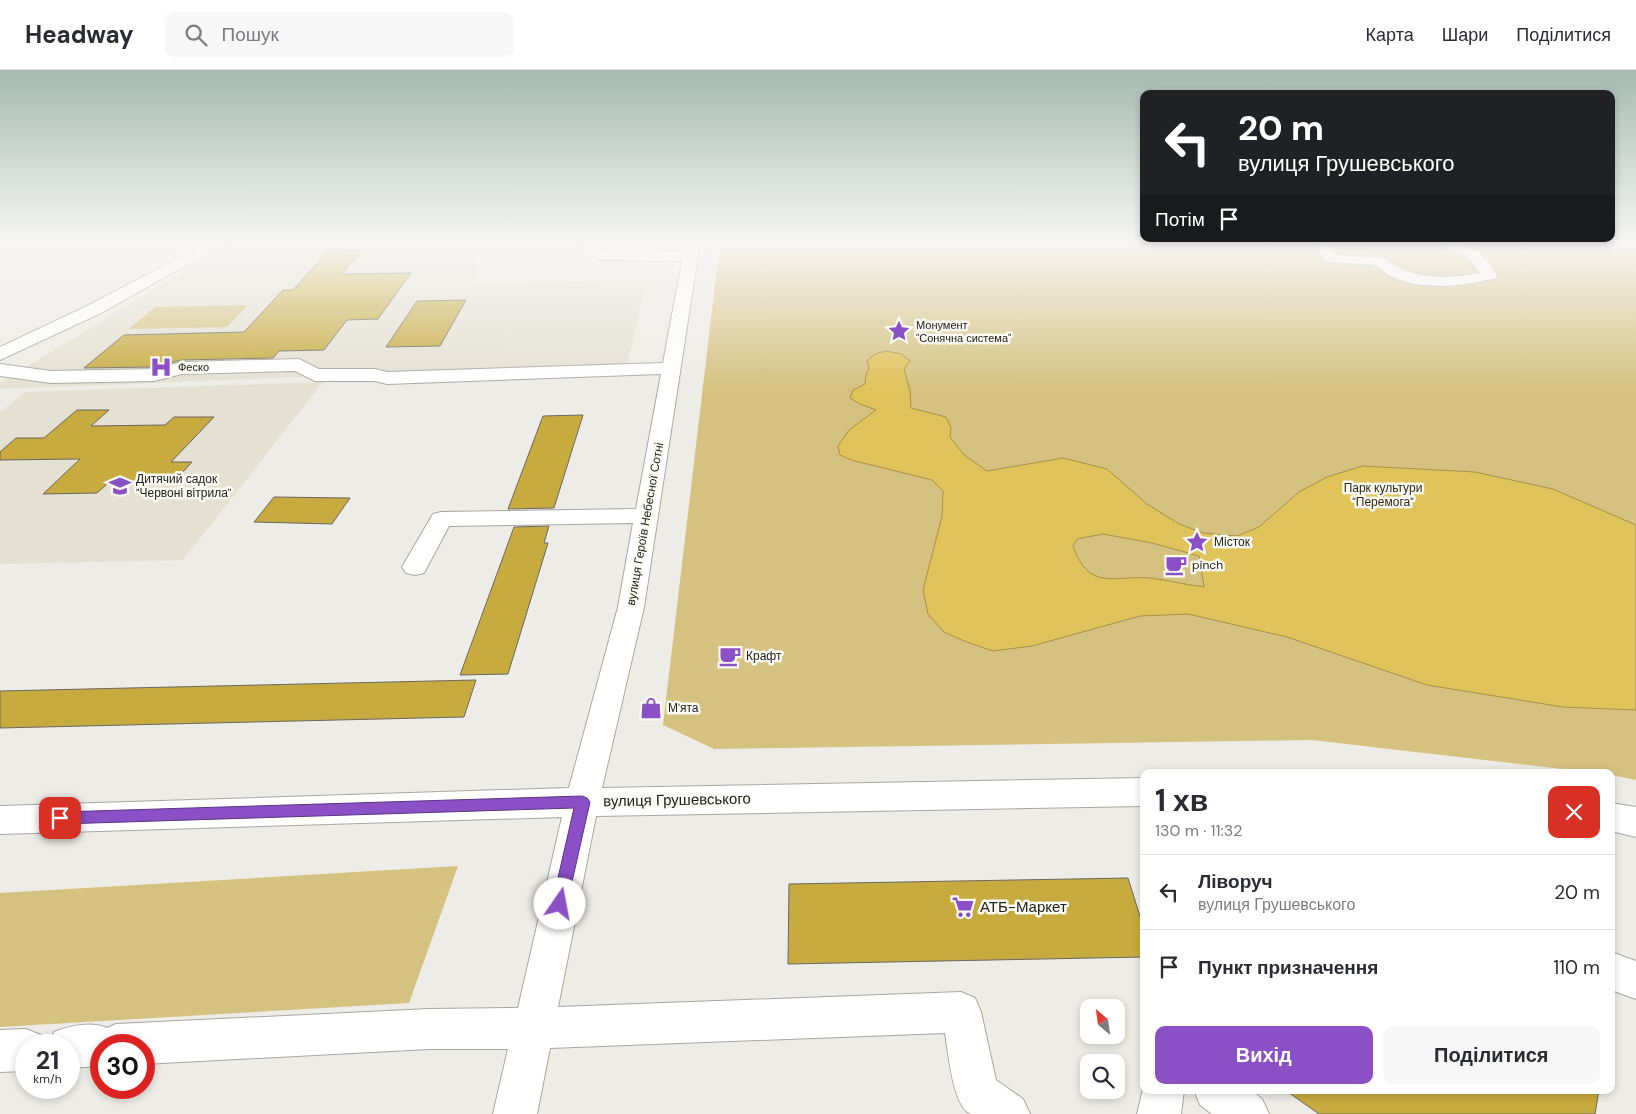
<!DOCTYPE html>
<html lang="uk">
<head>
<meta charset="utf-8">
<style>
	:root { --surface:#fff; --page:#f7f7f7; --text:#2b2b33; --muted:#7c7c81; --line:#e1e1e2; --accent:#8b50c6 }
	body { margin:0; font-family:"DM Sans",sans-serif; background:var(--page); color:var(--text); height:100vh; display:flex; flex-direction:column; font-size:19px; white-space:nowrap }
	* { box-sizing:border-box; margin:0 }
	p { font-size:16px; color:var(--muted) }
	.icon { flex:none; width:28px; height:28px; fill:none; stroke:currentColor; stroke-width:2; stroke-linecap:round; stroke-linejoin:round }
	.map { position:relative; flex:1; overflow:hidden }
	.panel { position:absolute; left:1140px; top:699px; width:475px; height:325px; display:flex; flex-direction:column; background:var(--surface); border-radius:10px; box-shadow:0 2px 8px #0003 }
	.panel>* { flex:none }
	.hud { position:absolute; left:1140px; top:20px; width:475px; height:152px; border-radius:10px; box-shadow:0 2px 8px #0003; background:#202124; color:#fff; overflow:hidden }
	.needle { width:32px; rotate:331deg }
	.controls { position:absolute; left:1080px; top:929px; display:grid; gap:10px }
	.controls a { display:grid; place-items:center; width:45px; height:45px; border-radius:10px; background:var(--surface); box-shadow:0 2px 8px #0003; font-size:25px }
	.speed { position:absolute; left:15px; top:964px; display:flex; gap:10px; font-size:25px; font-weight:700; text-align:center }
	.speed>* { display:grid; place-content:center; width:65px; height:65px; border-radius:50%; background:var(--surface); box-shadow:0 2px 8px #0003; line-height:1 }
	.speed small { font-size:12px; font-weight:400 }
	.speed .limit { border:8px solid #d22; background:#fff; color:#111 }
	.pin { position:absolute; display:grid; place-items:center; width:42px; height:42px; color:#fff; margin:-21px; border-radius:10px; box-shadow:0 2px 8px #0006 }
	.me { position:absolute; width:55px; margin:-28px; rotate:12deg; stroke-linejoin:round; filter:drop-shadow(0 0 4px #0008) }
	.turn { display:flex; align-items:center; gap:18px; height:105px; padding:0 15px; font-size:22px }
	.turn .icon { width:65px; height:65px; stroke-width:2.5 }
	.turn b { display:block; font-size:35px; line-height:42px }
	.then { display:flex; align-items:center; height:48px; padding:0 15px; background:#0003; gap:10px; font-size:19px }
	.round { display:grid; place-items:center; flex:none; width:52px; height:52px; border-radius:10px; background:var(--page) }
	.summary { display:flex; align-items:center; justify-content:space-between; height:85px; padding:0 15px }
	h1 { font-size:30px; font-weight:700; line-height:38px }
	.cta { display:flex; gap:10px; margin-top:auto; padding:10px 15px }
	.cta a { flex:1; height:58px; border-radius:10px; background:var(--accent); color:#fff; font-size:20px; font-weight:700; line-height:58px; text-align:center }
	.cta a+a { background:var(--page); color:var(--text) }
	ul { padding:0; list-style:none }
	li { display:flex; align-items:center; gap:15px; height:75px; padding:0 15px; border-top:1px solid var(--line) }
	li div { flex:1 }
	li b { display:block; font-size:19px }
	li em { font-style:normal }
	header { display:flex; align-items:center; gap:30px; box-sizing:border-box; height:70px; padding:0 25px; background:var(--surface); border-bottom:1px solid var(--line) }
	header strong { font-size:24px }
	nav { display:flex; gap:28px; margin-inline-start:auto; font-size:18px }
	.search { width:350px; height:45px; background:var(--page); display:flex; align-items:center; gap:12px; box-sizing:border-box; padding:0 18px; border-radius:10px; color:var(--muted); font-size:19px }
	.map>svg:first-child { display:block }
	.built { fill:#e4e0d2 }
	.green { fill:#d5c281 }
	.water { fill:#e0c35b; stroke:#a79249; fill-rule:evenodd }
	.building { fill:#c7ab3f; stroke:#6a6863 }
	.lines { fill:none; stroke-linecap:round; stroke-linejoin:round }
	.minor-casing { stroke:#a9a7a1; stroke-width:2 }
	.minor { fill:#fff; fill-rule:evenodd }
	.route { fill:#8b50c6; stroke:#5a3481 }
	.labels { text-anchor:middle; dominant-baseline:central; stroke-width:5; stroke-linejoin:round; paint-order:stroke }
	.far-poi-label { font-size:11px; fill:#21211f; stroke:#fbfaf3; text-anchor:start }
	.poi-label { font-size:12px; fill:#21211f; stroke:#fbfaf3; text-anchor:start }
	.park-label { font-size:12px; fill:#2e2916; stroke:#fbfaf3 }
	.street-label { font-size:12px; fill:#21211f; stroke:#fbfaf3 }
	.near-street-label { font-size:15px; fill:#21211f; stroke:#fbfaf3 }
	.near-poi-label { font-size:15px; fill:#21211f; stroke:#fbfaf3; text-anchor:start }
</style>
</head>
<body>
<header>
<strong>Headway</strong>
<div class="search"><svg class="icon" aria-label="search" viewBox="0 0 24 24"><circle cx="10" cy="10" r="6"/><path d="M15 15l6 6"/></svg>Пошук</div>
<nav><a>Карта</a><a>Шари</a><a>Поділитися</a></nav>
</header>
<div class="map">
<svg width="1636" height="1044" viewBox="0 0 1636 1044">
	<rect width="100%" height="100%" fill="#eeece6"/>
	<g class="built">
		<polygon points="232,172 483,172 472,216 648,209 627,294 0,319 0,313"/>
		<polygon points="323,312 183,490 0,494 0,342 26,322"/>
	</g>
	<g class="green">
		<polygon points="720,172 1636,172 1636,710 1611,705 1611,702 1588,702 1312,670 714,679 663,655"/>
		<polygon points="248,235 227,257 129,259 155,237"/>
		<polygon points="458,796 409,933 0,957 0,823"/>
	</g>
	<path class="water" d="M 886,281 L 901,284 L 910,291 L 904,299 L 910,321 L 911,338 L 946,347 L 951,358 L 950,367 L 964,385 L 987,401 L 1063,388 L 1107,399 L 1147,434 L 1179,454 L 1203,463 L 1237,466 L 1259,457 L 1299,422 L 1327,407 L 1362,396 L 1475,402 L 1553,419 L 1636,455 L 1636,640 L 1563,637 L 1427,615 L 1287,567 L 1188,544 L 1140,546 L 1032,576 L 993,581 L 964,571 L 944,562 L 928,544 L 923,520 L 942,446 L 943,421 L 932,410 L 851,390 L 840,385 L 838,376 L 849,360 L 876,340 L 860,334 L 850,328 L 853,320 L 865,314 L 866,305 L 869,298 L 867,291 L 875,284 ZM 1103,464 L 1152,473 L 1199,486 L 1204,517 C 1186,515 1168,510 1150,508 C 1115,505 1089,522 1073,476 L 1077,469 Z"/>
	<g class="building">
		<polygon points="362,180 342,204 411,203 378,249 347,250 324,280 279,281 273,288 182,290 154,297 84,298 124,265 244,262 283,220 293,220 328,181"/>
		<polygon points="466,230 440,276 386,277 417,231"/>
		<polygon points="77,340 109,340 91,356 165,355 174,347 214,347 171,392 192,392 174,412 108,413 97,423 43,424 80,389 0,390 0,382 16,368 44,368"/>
		<polygon points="583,345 554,438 508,439 543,346"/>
		<polygon points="274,427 350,428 332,454 254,452"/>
		<polygon points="549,456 544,473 548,473 508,604 460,605 514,457"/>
		<polygon points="476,610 464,647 0,658 0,621"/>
		<polygon points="1128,808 1144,859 1144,887 788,894 789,814"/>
		<polygon points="1285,1020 1599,1020 1595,1044 1319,1044"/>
	</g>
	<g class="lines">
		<g class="minor-casing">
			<g id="minor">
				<polygon points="209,172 228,172 99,244 0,290 0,277 87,236"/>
				<path d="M 581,172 L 596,172 L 598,177 L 604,181 L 684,182 L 686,172 L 700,172 L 644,537 L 602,718 L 1144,708 L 1144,736 L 596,746 L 558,937 L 961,922 L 975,928 L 981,942 L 996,1010 L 1023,1029 L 1030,1044 C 1013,1044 987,1044 972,1044 C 953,1040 948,980 945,963 L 550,978 L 537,1044 L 493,1044 L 508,979 L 429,979 L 144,994 L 144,975 L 101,975 L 101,996 L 69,998 L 69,975 L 49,975 L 54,962 C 70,956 91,951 107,958 L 116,954 L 429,939 L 518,938 L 562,747 L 0,764 L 0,736 L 569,718 L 618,537 L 633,453 L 449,456 L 424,503 L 415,505 L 406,503 L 402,497 L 433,444 L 441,442 L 636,439 L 661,304 L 387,314 L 375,311 L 315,311 L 295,301 L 182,304 L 154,311 L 51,313 L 0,306 L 0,294 L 51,301 L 154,299 L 182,292 L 299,289 L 319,299 L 375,299 L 387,302 L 663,293 L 682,191 L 601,190 L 587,183 Z"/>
				<path d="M 1312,172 L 1327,172 L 1336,185 L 1385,188 C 1408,210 1450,209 1480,203 L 1465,185 L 1437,175 L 1435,172 C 1469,172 1478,176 1497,205 L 1495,208 C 1461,218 1402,223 1376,195 L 1326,192 Z"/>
				<polygon points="1611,733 1636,737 1636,767 1611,761"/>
				<polygon points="1611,882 1636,891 1636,929 1611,920"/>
				<polygon points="26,959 41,965 45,975 26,975 26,1001 0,1002 0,960"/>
				<polygon points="1144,1015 1144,1020 1184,1020 1181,1044 1137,1044"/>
				<polygon points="1194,1020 1251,1020 1262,1029 1269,1044 1212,1044 1200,1035"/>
			</g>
		</g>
		<use href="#minor" class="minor"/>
	</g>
	<linearGradient id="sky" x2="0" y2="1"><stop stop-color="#a5bab0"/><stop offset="0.54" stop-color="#f7f6f4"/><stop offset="1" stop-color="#f7f6f4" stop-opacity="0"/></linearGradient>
	<rect width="1636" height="318" fill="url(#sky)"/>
	<polygon class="route" points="582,726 587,728 590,732 567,834 565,840 560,842 554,840 552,834 574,738 60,754 55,752 52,748 55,743 60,742"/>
	<defs>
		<g id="sight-bare" transform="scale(1.725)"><path d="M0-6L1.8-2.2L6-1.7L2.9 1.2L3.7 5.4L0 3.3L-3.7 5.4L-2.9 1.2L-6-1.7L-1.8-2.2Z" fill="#8b50c6" stroke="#fbfaf3" stroke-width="2.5" paint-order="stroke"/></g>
		<g id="hospital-bare" transform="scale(1.725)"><path d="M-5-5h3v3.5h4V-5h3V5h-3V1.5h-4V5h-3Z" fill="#8b50c6" stroke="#fbfaf3" stroke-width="2.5" paint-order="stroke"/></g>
		<g id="school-bare" transform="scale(1.725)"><path d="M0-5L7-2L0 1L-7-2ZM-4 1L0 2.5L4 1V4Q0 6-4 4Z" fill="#8b50c6" stroke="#fbfaf3" stroke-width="2.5" paint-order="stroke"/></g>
		<g id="cafe-bare" transform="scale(1.725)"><path d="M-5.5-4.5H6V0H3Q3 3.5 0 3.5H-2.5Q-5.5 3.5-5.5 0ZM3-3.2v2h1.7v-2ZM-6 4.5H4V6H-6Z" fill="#8b50c6" stroke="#fbfaf3" stroke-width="2.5" paint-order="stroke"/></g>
		<g id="shop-bare" transform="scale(1.725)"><path d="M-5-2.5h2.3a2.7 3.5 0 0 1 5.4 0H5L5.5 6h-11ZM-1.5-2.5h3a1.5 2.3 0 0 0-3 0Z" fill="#8b50c6" stroke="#fbfaf3" stroke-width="2.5" paint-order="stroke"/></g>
		<g id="supermarket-bare" transform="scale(1.725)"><path d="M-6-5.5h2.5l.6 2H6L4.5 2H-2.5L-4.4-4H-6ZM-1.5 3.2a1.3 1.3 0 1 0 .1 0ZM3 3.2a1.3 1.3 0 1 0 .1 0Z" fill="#8b50c6" stroke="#fbfaf3" stroke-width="2.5" paint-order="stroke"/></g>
	</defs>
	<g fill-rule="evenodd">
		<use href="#sight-bare" x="899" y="261"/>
		<use href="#hospital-bare" x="161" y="297"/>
		<use href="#school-bare" x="120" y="416"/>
		<use href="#sight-bare" x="1197" y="472"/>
		<use href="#cafe-bare" x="1176" y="495"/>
		<use href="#cafe-bare" x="730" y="586"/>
		<use href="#shop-bare" x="651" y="638"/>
		<use href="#supermarket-bare" x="963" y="837"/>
	</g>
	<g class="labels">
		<g class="far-poi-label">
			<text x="916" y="255">Монумент<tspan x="916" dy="13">"Сонячна система"</tspan></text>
			<text x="178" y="297">Феско</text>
		</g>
		<g class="poi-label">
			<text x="136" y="409">Дитячий садок<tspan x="136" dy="14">"Червоні вітрила"</tspan></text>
			<text x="1214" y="472">Місток</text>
			<text x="1192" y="495">pinch</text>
			<text x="746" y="586">Крафт</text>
			<text x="668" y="638">М'ята</text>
		</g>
		<g class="park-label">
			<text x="1383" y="418">Парк культури<tspan x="1383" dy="14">"Перемога"</tspan></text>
		</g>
		<g class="street-label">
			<text transform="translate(645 454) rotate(-80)">вулиця Героїв Небесної Сотні</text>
		</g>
		<g class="near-street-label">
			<text transform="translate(677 730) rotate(-1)">вулиця Грушевського</text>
		</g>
		<g class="near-poi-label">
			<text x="980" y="837">АТБ-Маркет</text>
		</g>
	</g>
</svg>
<div class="controls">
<a><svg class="needle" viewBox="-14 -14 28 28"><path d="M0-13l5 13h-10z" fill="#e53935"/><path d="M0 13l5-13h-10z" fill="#7c7c81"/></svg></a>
<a><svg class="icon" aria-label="search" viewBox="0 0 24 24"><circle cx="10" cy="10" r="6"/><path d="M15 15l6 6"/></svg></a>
</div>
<div class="speed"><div>21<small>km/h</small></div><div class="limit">30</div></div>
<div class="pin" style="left:60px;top:748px;background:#d93025"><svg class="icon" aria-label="arrive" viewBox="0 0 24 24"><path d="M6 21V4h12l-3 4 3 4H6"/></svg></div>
<svg class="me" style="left:560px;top:834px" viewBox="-20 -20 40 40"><circle r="19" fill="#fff"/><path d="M0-13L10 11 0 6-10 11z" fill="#8b50c6"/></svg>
<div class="hud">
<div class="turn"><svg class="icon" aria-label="left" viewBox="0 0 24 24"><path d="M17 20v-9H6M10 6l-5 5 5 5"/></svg><div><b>20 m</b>вулиця Грушевського</div></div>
<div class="then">Потім<svg class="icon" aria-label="arrive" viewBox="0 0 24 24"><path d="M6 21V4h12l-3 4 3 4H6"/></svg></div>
</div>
<section class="panel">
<div class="summary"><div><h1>1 хв</h1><p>130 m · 11:32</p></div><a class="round" style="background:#d93025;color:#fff"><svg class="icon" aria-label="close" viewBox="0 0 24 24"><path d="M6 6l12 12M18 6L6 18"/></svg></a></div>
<ul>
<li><svg class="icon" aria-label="left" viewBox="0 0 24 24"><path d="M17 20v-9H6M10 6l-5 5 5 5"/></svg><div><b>Ліворуч</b><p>вулиця Грушевського</p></div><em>20 m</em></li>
<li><svg class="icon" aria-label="arrive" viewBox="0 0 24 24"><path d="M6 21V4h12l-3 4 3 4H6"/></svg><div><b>Пункт призначення</b></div><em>110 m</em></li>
</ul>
<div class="cta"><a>Вихід</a><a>Поділитися</a></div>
</section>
</div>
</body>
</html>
